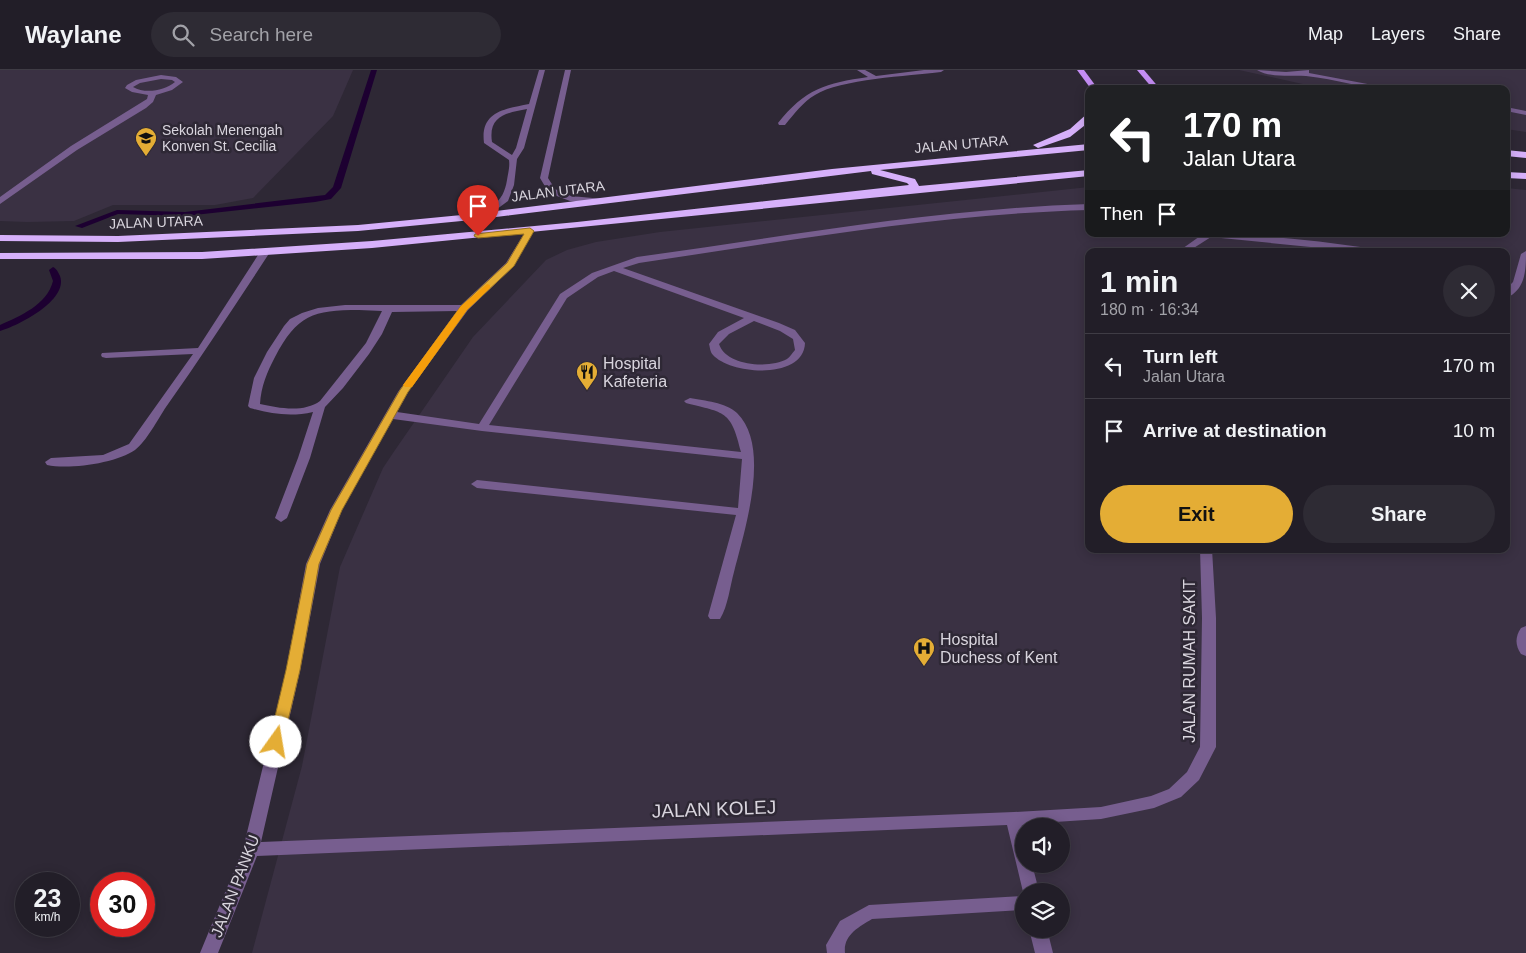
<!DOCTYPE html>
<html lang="en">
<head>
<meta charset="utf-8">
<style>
	:root { --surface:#221e28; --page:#2e2b34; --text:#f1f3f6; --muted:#a2a2a8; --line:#3f3c45; --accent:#e4ad35 }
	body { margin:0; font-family:Helvetica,sans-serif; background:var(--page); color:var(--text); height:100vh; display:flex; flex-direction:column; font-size:19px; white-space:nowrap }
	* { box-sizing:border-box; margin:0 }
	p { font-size:16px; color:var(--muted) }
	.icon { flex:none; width:28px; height:28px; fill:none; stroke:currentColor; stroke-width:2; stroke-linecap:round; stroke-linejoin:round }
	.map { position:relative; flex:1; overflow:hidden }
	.side { position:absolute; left:1085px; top:178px; width:425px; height:305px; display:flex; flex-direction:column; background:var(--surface); border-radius:10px; box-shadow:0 2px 12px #0003,0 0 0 1px var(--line) }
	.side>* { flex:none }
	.top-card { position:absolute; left:1085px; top:15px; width:425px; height:152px; border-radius:10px; box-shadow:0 2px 12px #0003,0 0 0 1px var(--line); background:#202124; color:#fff; overflow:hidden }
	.controls { position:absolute; left:1015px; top:748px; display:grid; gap:10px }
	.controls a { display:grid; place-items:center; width:55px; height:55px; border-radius:50%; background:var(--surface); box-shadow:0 2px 12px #0003,0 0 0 1px var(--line); font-size:25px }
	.speed { position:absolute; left:15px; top:802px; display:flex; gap:10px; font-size:25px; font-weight:700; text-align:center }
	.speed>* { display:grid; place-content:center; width:65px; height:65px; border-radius:50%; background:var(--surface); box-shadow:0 2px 12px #0003,0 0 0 1px var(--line); line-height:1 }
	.speed small { font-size:12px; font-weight:400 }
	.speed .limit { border:8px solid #d22; background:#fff; color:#111 }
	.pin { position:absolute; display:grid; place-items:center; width:42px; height:42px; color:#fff; margin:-51px -21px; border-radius:50% 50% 50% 0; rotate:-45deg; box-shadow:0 0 5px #0007 }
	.pin .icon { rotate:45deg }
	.me { position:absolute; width:55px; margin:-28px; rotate:13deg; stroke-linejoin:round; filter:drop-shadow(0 0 4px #0008) }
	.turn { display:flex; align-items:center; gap:18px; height:105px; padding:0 15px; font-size:22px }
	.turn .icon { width:65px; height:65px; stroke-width:2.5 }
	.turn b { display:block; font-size:35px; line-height:42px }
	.then { display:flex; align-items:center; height:48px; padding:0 15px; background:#0003; gap:10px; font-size:19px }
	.round { display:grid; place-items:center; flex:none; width:52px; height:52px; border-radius:26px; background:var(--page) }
	.summary { display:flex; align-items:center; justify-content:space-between; height:85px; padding:0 15px }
	h1 { font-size:30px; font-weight:700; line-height:38px }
	.primary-button { display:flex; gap:10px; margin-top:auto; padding:10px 15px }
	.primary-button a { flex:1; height:58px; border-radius:30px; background:var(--accent); color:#111; font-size:20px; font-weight:700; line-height:58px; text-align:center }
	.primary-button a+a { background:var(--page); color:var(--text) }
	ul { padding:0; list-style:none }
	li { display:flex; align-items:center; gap:15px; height:65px; padding:0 15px; border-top:1px solid var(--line) }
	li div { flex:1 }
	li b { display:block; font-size:19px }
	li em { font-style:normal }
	header { display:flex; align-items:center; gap:30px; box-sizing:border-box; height:70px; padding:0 25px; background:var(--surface); border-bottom:1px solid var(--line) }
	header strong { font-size:24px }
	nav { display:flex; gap:28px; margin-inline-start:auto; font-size:18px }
	.search { width:350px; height:45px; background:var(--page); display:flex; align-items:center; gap:12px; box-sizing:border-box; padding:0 18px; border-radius:28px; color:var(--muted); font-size:19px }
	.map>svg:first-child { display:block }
	.built { fill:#3a3143; fill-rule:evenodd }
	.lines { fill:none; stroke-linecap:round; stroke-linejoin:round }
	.stream { fill:#1d0031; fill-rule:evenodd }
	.minor { fill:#775e8f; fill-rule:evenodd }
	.major { fill:#c48df4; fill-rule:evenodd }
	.highway { fill:#d6b0fa; fill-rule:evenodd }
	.route { fill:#e4ad35; stroke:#947022 }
	.slow { fill:#f59e0b }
	.labels { text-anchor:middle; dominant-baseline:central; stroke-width:5; stroke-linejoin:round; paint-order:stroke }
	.far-poi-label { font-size:14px; fill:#d9d5de; stroke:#2e2835; text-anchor:start }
	.far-street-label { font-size:14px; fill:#d9d5de; stroke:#2e2835 }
	.poi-label { font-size:16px; fill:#d9d5de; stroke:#2e2835; text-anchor:start }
	.street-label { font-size:16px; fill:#d9d5de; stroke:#2e2835 }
	.near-street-label { font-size:19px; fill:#d9d5de; stroke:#2e2835 }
</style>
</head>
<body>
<header>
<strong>Waylane</strong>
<div class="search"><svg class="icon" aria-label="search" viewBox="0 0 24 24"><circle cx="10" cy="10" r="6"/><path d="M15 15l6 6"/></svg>Search here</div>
<nav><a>Map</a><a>Layers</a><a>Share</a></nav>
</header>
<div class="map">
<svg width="1526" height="883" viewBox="0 0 1526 883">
	<rect width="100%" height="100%" fill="#2e2835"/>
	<g class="built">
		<polygon points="0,0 353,0 333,46 253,128 215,135 113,135 74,151 27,152 0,151"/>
		<polygon points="1239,0 1526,0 1526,62 1506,59 1506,19 1325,19"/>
		<path d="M 1089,117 L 1089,164 L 1506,164 L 1506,118 L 1526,120 L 1526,883 L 252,883 L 302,696 L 340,497 L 383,398 L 393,383 L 473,267 L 546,190 L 567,180 L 596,172 L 660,162 ZM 1089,181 L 1506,181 L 1506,479 L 1089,479 ZM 1024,756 L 1061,756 L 1061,794 L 1024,794 ZM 1024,821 L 1061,821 L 1061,859 L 1024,859 Z"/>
	</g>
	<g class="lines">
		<g class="stream">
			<polygon points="371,0 377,0 341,118 331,129 315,132 185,146 118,144 82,158 75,156 117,140 185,142 325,125 333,117"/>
			<path d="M 53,197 C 57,199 58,202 60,206 C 69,230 18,256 0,261 L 0,255 C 20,246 47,235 53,211 L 49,200 Z"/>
		</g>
		<g class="minor">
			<path d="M 539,0 L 545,0 L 524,78 L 517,89 L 514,115 L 508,131 L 493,142 L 475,149 L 469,149 L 469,145 C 490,137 503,135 507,110 C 508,103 510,97 509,90 L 484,73 C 480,42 504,39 529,34 ZM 527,39 L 516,78 L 512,85 L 492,72 C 488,46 506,43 527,39 Z"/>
			<polygon points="565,0 571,0 548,108 555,119 571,126 603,129 603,133 570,131 549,123 540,108"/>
			<path d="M 857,0 L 865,0 L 876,6 L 924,0 L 944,0 L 941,2 C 909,6 840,9 815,25 C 803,32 794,44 785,55 L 779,55 L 778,53 C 805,19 826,13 868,7 Z"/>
			<path d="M 1257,0 L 1286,2 L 1309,0 L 1309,3 L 1394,19 C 1364,19 1336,9 1306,6 C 1291,5 1270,8 1257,0 Z"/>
			<path d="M 161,5 L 176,7 L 183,12 L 172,20 L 156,25 L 153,32 L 146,38 L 77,80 L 0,134 L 0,127 L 71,76 L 147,29 L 148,25 L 132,22 L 125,18 L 127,15 L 136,10 ZM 161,9 L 172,10 L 175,12 C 164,21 145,24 133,17 L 140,13 Z"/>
			<polygon points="1506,37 1526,41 1526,45 1506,41"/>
			<path d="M 1089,134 L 1089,140 C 938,144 788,171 639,193 L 623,198 L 779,253 L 795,260 L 805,273 C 804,310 731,305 713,285 C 710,282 710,277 709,274 L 718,262 L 744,248 L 614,201 L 598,207 L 567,228 L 489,355 L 741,382 C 731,340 725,343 686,333 L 684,331 L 690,328 C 705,331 725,332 737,343 C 772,377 744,462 734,502 C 730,516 728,536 720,549 L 710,549 L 708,546 L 736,445 L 477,418 L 471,414 L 477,410 L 738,438 L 742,389 L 482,361 L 393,349 L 342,440 L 320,494 L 300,601 L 261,772 L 1014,742 L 1101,737 L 1151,726 L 1169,719 L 1187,702 L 1200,677 L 1202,548 L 1200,479 L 1212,479 L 1216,548 L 1216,677 L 1199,710 L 1181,727 L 1154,738 L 1101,749 L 1024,754 L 1024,794 L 1032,794 L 1039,821 L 1024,821 L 1024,840 L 872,849 C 859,857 843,865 845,883 L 827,883 L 826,875 L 840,851 L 869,835 L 1024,826 L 1007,755 L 257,786 L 218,883 L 200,883 L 243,779 L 286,601 L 306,494 L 330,440 L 398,322 L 457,241 L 392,242 L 382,264 L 369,284 L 343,318 L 325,337 L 310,388 L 287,448 L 281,452 L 275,448 L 298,388 L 313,342 C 291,347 271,344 250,338 L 248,336 L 254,308 L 267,282 L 284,256 L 290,249 L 302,243 L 318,238 L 345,235 L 461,235 L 506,193 L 527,159 L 533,159 L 534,161 L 513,197 L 468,240 L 408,322 L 397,342 L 479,354 L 560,224 L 592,203 L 637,187 C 787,166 937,139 1089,134 ZM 359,240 L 382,241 L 366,273 L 320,331 C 304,343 278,338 260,334 C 261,317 267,302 275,287 C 297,245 313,240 359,240 ZM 754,251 L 780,261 L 793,269 L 795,280 C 792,283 790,287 787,289 C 769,299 726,296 719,274 L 729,264 Z"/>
			<path d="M 1203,164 C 1259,164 1313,170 1368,178 L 1373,181 L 1351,181 L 1211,167 L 1189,181 L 1179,181 Z"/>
			<path d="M 265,179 L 270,182 C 236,234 202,286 166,337 C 158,349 146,372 135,380 C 117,393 69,400 47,395 L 45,392 L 51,388 L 103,385 L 129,374 L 193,284 L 106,288 L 102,287 L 101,285 L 102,283 L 198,278 L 260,182 Z"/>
			<path d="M 1526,181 C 1526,199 1526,220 1506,228 L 1506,219 L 1513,212 L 1521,184 Z"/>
			<path d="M 1526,556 L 1526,586 L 1521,584 C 1515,575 1515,567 1521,558 Z"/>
			<polygon points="1029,859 1047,859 1053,883 1035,883"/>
		</g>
		<g class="major">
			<polygon points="1077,0 1084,0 1098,19 1091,19"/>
			<polygon points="1137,0 1144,0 1160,19 1153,19"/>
		</g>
		<g class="highway">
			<polygon points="1089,42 1089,52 1070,67 1041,77 1038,78 1033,75 1070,59"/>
			<polygon points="1089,74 1089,80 880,100 915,109 919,116 1089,100 1089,106 372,178 202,189 0,189 0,183 202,182 372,171 577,152 909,115 907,113 872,104 871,101 472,150 358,161 118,172 0,171 0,165 118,166 358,155 472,144 832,99"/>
			<polygon points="1506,80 1526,82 1526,88 1506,86"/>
			<polygon points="1506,102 1526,103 1526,109 1506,108"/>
		</g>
	</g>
	<polygon class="route" points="530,158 534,161 514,196 467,240 408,322 342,440 319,494 300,600 283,672 281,675 276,677 271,675 269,672 286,600 307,494 331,440 400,320 461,236 507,193 524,164 478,168 474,166 475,164"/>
	<polygon class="slow" points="487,214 490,215 490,218 467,240 412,317 405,317 403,315 461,236"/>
	<defs>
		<g id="school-pin" transform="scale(1.125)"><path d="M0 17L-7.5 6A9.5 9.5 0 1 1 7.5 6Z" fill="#e4ad35" stroke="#2e2835"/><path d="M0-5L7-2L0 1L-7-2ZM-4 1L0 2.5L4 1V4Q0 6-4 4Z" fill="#111"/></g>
		<g id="restaurant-pin" transform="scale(1.125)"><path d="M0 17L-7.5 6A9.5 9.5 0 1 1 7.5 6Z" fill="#e4ad35" stroke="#2e2835"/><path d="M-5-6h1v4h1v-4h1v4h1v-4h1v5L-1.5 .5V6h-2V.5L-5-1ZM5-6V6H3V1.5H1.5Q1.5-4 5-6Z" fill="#111"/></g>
		<g id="hospital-pin" transform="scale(1.125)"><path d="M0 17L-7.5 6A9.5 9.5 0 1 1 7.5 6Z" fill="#e4ad35" stroke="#2e2835"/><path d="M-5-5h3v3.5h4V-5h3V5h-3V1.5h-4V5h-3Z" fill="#111"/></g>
	</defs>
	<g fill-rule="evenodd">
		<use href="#school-pin" x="146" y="68"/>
		<use href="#restaurant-pin" x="587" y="302"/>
		<use href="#hospital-pin" x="924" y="578"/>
	</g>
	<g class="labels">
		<g class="far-poi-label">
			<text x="162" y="60">Sekolah Menengah<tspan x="162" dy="16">Konven St. Cecilia</tspan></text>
		</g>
		<g class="far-street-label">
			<text transform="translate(961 74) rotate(-5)">JALAN UTARA</text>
			<text transform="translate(558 121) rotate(-7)">JALAN UTARA</text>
			<text transform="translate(156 152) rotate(-2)">JALAN UTARA</text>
		</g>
		<g class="poi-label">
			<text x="603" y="293">Hospital<tspan x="603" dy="18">Kafeteria</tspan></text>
			<text x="940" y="569">Hospital<tspan x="940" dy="18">Duchess of Kent</tspan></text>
		</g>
		<g class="street-label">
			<text transform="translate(1189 591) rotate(-90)">JALAN RUMAH SAKIT</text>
			<text transform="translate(235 816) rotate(-69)">JALAN PANKU</text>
		</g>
		<g class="near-street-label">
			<text transform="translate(714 739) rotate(-2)">JALAN KOLEJ</text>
		</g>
	</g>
</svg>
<div class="controls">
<a><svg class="icon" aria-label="sound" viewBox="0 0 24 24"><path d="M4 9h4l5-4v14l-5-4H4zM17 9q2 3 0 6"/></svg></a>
<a><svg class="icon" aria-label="layers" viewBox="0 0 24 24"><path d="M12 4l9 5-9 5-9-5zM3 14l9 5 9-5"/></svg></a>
</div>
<div class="speed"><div>23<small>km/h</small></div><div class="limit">30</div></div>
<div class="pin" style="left:478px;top:166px;background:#d93025"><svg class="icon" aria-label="arrive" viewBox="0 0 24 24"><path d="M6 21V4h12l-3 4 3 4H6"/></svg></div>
<svg class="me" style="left:276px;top:672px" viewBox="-20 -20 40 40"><circle r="19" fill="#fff"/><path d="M0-13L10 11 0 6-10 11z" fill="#e4ad35"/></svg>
<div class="top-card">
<div class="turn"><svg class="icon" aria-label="left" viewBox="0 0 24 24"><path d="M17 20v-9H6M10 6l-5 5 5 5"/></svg><div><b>170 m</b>Jalan Utara</div></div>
<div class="then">Then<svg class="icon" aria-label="arrive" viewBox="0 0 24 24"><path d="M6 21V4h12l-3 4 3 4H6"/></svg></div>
</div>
<section class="side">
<div class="summary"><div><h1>1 min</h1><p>180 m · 16:34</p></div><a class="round"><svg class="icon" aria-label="close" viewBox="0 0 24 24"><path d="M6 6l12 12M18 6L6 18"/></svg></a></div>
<ul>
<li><svg class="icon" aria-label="left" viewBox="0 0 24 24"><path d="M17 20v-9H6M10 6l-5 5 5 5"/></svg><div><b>Turn left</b><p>Jalan Utara</p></div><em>170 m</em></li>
<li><svg class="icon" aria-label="arrive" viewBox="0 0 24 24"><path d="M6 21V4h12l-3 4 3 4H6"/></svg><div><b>Arrive at destination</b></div><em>10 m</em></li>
</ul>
<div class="primary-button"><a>Exit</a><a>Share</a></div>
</section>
</div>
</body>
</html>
